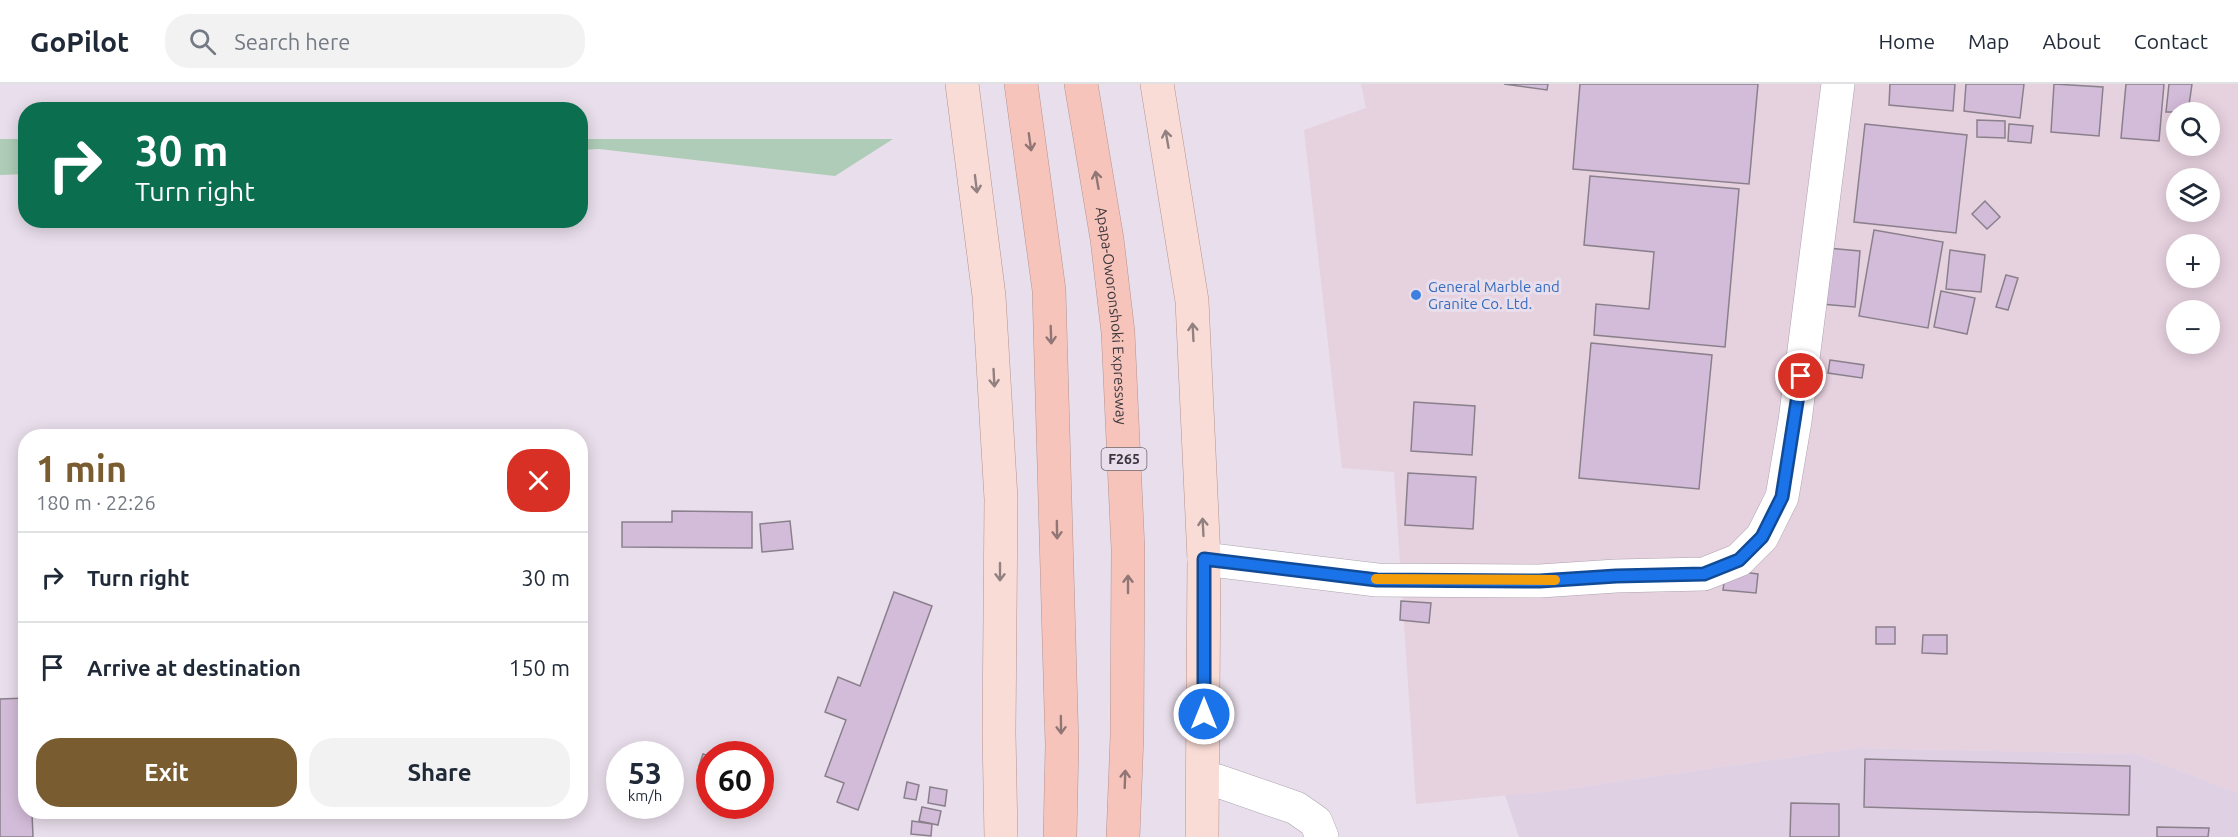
<!DOCTYPE html>
<html lang="en">
<head>
<meta charset="utf-8">
<style>
	:root { --surface:#fff; --page:#f2f2f3; --text:#1f2937; --muted:#747a83; --line:#e0e1e3; --accent:#795d30 }
	body { margin:0; font-family:Ubuntu,sans-serif; background:var(--page); color:var(--text); height:100vh; display:flex; flex-direction:column; font-size:22px; white-space:nowrap }
	* { box-sizing:border-box; margin:0 }
	p { font-size:20px; color:var(--muted) }
	.icon { flex:none; width:33px; height:33px; fill:none; stroke:currentColor; stroke-width:2; stroke-linecap:round; stroke-linejoin:round }
	.map { position:relative; flex:1; overflow:hidden }
	.side { position:absolute; left:18px; top:345px; width:570px; height:390px; display:flex; flex-direction:column; background:var(--surface); border-radius:24px; box-shadow:0 3px 15px #0003 }
	.side>* { flex:none }
	.top-card { position:absolute; left:18px; top:18px; width:570px; height:126px; border-radius:24px; box-shadow:0 3px 15px #0003; background:#0b6e4f; color:#fff; overflow:hidden }
	.buttons { position:absolute; left:2166px; top:18px; display:grid; gap:12px }
	.buttons a { display:grid; place-items:center; width:54px; height:54px; border-radius:50%; background:var(--surface); box-shadow:0 3px 15px #0003; font-size:30px }
	.speed { position:absolute; left:606px; top:657px; display:flex; gap:12px; font-size:30px; font-weight:700; text-align:center }
	.speed>* { display:grid; place-content:center; width:78px; height:78px; border-radius:50%; background:var(--surface); box-shadow:0 3px 15px #0003; line-height:1 }
	.speed small { font-size:15px; font-weight:400 }
	.speed .limit { border:9px solid #d22; background:#fff; color:#111 }
	.pin { position:absolute; display:grid; place-items:center; width:51px; height:51px; color:#fff; margin:-26px; border:3px solid #fff; border-radius:50%; box-shadow:0 2px 6px #0007 }
	.me { position:absolute; width:66px; margin:-33px; rotate:0deg; stroke-linejoin:round; filter:drop-shadow(0 0 4px #0008) }
	.turn { display:flex; align-items:center; gap:21px; height:126px; padding:0 18px; font-size:27px }
	.turn .icon { width:78px; height:78px; stroke-width:2.5 }
	.turn b { display:block; font-size:42px; line-height:51px }
	.round { display:grid; place-items:center; flex:none; width:63px; height:63px; border-radius:24px; background:var(--page) }
	.summary { display:flex; align-items:center; justify-content:space-between; height:102px; padding:0 18px }
	h1 { font-size:36px; font-weight:700; line-height:45px; color:var(--accent) }
	.button { display:flex; gap:12px; margin-top:auto; padding:12px 18px }
	.button a { flex:1; height:69px; border-radius:24px; background:var(--accent); color:#fff; font-size:24px; font-weight:700; line-height:69px; text-align:center }
	.button a+a { background:var(--page); color:var(--text) }
	ul { padding:0; list-style:none }
	li { display:flex; align-items:center; gap:18px; height:90px; padding:0 18px; border-top:2px solid var(--line) }
	li div { flex:1 }
	li b { display:block; font-size:22px }
	li em { font-style:normal }
	header { display:flex; align-items:center; gap:36px; box-sizing:border-box; height:84px; padding:0 30px; background:var(--surface); border-bottom:2px solid var(--line) }
	header strong { font-size:28px }
	nav { display:flex; gap:33px; margin-inline-start:auto; font-size:21px }
	.search { width:420px; height:54px; background:var(--page); display:flex; align-items:center; gap:15px; box-sizing:border-box; padding:0 21px; border-radius:24px; color:var(--muted); font-size:22px }
	.map>svg:first-child { display:block }
	.built { fill:#e0d0e3 }
	.industrial { fill:#e6d1df; fill-rule:evenodd }
	.green { fill:#aeccb7 }
	.building { fill:#d3bcd9; stroke:#8a808c; stroke-width:1.5 }
	.lines { fill:none; stroke-linecap:round; stroke-linejoin:round }
	.minor-casing { stroke:#aca2af; stroke-width:34 }
	.major-casing { stroke:#b5938f; stroke-width:34 }
	.highway-casing { stroke:#b5938f; stroke-width:34 }
	.minor { stroke:#fff; stroke-width:33 }
	.major { stroke:#fadcd6; stroke-width:33 }
	.highway { stroke:#f7c4bb; stroke-width:33 }
	.oneway { stroke:#918181 }
	.oneway2 { stroke:#907675 }
	.route-casing { stroke:#114b97; stroke-width:15 }
	.route { stroke:#1a73e8; stroke-width:10 }
	.slow { stroke:#f59e0b; stroke-width:10 }
	.shop-dot { fill:#3f7fe0; stroke:#e9deeb; stroke-width:2 }
	.labels { text-anchor:middle; dominant-baseline:central; stroke-width:6; stroke-linejoin:round; paint-order:stroke }
	.shield { fill:#e9deeb; stroke:#6f6970; stroke-width:1.5 }
	.shield-label { font-size:14px; font-weight:bold; fill:#3b373c }
	.shop-label { font-size:15px; fill:#366cbe; stroke:#e9deeb; text-anchor:start }
	.street-label { font-size:15px; fill:#3b373c; stroke:#e9deeb }
</style>
</head>
<body>
<header>
<strong>GoPilot</strong>
<div class="search"><svg class="icon" aria-label="search" viewBox="0 0 24 24"><circle cx="10" cy="10" r="6"/><path d="M15 15l6 6"/></svg>Search here</div>
<nav><a>Home</a><a>Map</a><a>About</a><a>Contact</a></nav>
</header>
<div class="map">
<svg width="2238" height="753" viewBox="0 0 2238 753">
	<rect width="100%" height="100%" fill="#e9deeb"/>
	<polygon class="built" points="1856,664 2136,670 2238,709 2238,753 1519,753 1505,711 1543,708"/>
	<path class="industrial" d="M 1361,0 L 2238,0 L 2238,709 L 2136,670 L 1856,664 L 1543,708 L 1416,720 L 1394,388 L 1342,384 L 1304,46 L 1366,24 ZM 2176,28 L 2210,28 L 2210,62 L 2176,62 ZM 2176,94 L 2210,94 L 2210,128 L 2176,128 ZM 2176,160 L 2210,160 L 2210,194 L 2176,194 ZM 2176,226 L 2210,226 L 2210,260 L 2176,260 Z"/>
	<g class="green">
		<polygon points="0,55 25,55 25,90 0,91"/>
		<polygon points="581,55 893,55 835,92 599,65 581,66"/>
	</g>
	<g class="building">
		<polygon points="1504,0 1548,0 1547,6"/>
		<polygon points="1580,0 1758,0 1749,100 1573,85"/>
		<polygon points="1890,0 1955,0 1953,27 1889,21"/>
		<polygon points="1966,0 2024,0 2020,34 1964,27"/>
		<polygon points="2054,0 2103,3 2099,52 2051,48"/>
		<polygon points="2126,0 2164,0 2159,57 2121,54"/>
		<polygon points="2169,0 2192,0 2188,28 2166,28"/>
		<polygon points="1977,36 2005,37 2005,54 1977,53"/>
		<polygon points="1865,40 1967,51 1956,149 1854,138"/>
		<polygon points="2009,40 2033,42 2031,59 2008,57"/>
		<polygon points="1590,92 1739,105 1725,263 1594,251 1596,220 1649,225 1654,168 1584,161"/>
		<polygon points="1985,117 2000,133 1987,145 1972,130"/>
		<polygon points="1874,146 1943,158 1928,244 1859,232"/>
		<polygon points="1827,164 1860,167 1855,223 1821,220"/>
		<polygon points="1950,166 1985,171 1981,208 1946,205"/>
		<polygon points="2006,191 2018,194 2008,226 1996,223"/>
		<polygon points="1941,207 1975,214 1967,250 1934,243"/>
		<polygon points="1591,259 1712,271 1699,405 1579,394"/>
		<polygon points="1830,276 1864,281 1862,294 1828,289"/>
		<polygon points="1414,318 1475,322 1472,371 1411,367"/>
		<polygon points="1408,389 1476,393 1473,445 1405,441"/>
		<polygon points="672,427 752,428 752,464 622,463 622,438 672,438"/>
		<polygon points="790,437 793,465 762,468 760,440"/>
		<polygon points="1726,486 1758,490 1756,509 1723,506"/>
		<polygon points="894,508 932,522 858,726 837,718 844,699 825,692 846,636 825,628 838,593 860,602"/>
		<polygon points="1401,517 1431,519 1429,539 1400,536"/>
		<rect x="1876" y="543" width="19" height="17"/>
		<polygon points="1923,551 1947,551 1947,570 1922,569"/>
		<polygon points="26,614 26,728 32,728 33,753 0,753 0,615"/>
		<polygon points="703,670 710,672 710,685 699,682"/>
		<polygon points="1865,675 2130,682 2129,731 1864,723"/>
		<polygon points="907,698 919,701 916,716 904,714"/>
		<polygon points="930,703 947,706 945,722 928,719"/>
		<polygon points="1791,719 1839,720 1839,753 1790,753"/>
		<polygon points="922,723 941,727 938,741 919,737"/>
		<rect x="98" y="728" width="68" height="3"/>
		<polygon points="912,737 932,740 931,752 911,750"/>
		<polygon points="2157,743 2209,744 2208,753 2157,753"/>
	</g>
	<g class="lines">
		<g class="minor-casing">
			<g id="minor">
				<polyline points="1204,475 1377,496 1540,497 1616,492 1704,490 1739,476 1762,453 1782,413 1795,337 1838,0"/>
				<polyline points="1204,696 1218,697 1296,724 1316,738 1322,753"/>
			</g>
		</g>
		<g class="major-casing">
			<g id="major">
				<polyline points="962,0 989,212 1001,415 999,649 1001,753"/>
				<polyline points="1157,0 1192,217 1204,475 1202,753"/>
			</g>
		</g>
		<g class="highway-casing">
			<g id="highway">
				<polyline points="1021,0 1049,206 1062,661 1060,753"/>
				<path id="s1" d="M 1081,0 L 1107,155 L 1118,248 L 1128,465 L 1127,652 L 1123,753"/>
			</g>
		</g>
		<use href="#minor" class="minor"/>
		<use href="#major" class="major"/>
		<use href="#highway" class="highway"/>
	</g>
	<defs><path id="oneway-shaft" d="M-6 0H5M1.5-3L5.5 0L1.5 3" fill="none" stroke-width="1.6" stroke-linecap="round" stroke-linejoin="round" transform="scale(1.5)"/></defs>
	<g class="oneway">
		<use href="#oneway-shaft" transform="translate(1167 55) rotate(-100)"/>
		<use href="#oneway-shaft" transform="translate(976 100) rotate(83)"/>
		<use href="#oneway-shaft" transform="translate(1193 248) rotate(-93)"/>
		<use href="#oneway-shaft" transform="translate(994 294) rotate(87)"/>
		<use href="#oneway-shaft" transform="translate(1203 443) rotate(-93)"/>
		<use href="#oneway-shaft" transform="translate(1000 488) rotate(90)"/>
	</g>
	<g class="oneway2">
		<use href="#oneway-shaft" transform="translate(1030 58) rotate(82)"/>
		<use href="#oneway-shaft" transform="translate(1097 96) rotate(-100)"/>
		<use href="#oneway-shaft" transform="translate(1051 251) rotate(88)"/>
		<use href="#oneway-shaft" transform="translate(1057 446) rotate(89)"/>
		<use href="#oneway-shaft" transform="translate(1128 500) rotate(-90)"/>
		<use href="#oneway-shaft" transform="translate(1061 641) rotate(89)"/>
		<use href="#oneway-shaft" transform="translate(1125 695) rotate(-88)"/>
	</g>
	<g class="lines">
		<g class="route-casing">
			<polyline id="route" points="1204,630 1204,475 1377,496 1540,497 1616,492 1704,490 1739,476 1762,453 1782,413 1801,292"/>
		</g>
		<use href="#route" class="route"/>
		<polyline class="slow" points="1376,495 1555,496"/>
	</g>
	<circle class="shop-dot" cx="1416" cy="211" r="6"/>
	<g class="labels">
		<rect class="shield" x="1101.5" y="364" width="45" height="22" rx="4.5"/>
		<g class="shield-label">
			<text x="1124" y="375">F265</text>
		</g>
		<g class="shop-label">
			<text x="1428" y="202">General Marble and<tspan x="1428" dy="17">Granite Co. Ltd.</tspan></text>
		</g>
		<g class="street-label">
			<text stroke="none"><textPath href="#s1" startOffset="234">Apapa-Oworonshoki Expressway</textPath></text>
		</g>
	</g>
</svg>
<div class="buttons">
<a><svg class="icon" aria-label="search" viewBox="0 0 24 24"><circle cx="10" cy="10" r="6"/><path d="M15 15l6 6"/></svg></a>
<a><svg class="icon" aria-label="layers" viewBox="0 0 24 24"><path d="M12 4l9 5-9 5-9-5zM3 14l9 5 9-5"/></svg></a>
<a>+</a>
<a>−</a>
</div>
<div class="speed"><div>53<small>km/h</small></div><div class="limit">60</div></div>
<div class="pin" style="left:1801px;top:292px;background:#d93025"><svg class="icon" aria-label="arrive" viewBox="0 0 24 24"><path d="M6 21V4h12l-3 4 3 4H6"/></svg></div>
<svg class="me" style="left:1204px;top:630px" viewBox="-20 -20 40 40"><circle r="17" fill="#1a73e8" stroke="#fff" stroke-width="3"/><path d="M0-11L8 9 0 5-8 9z" fill="#fff"/></svg>
<div class="top-card">
<div class="turn"><svg class="icon" aria-label="right" viewBox="0 0 24 24"><path d="M7 20v-9h11M14 6l5 5-5 5"/></svg><div><b>30 m</b>Turn right</div></div>
</div>
<section class="side">
<div class="summary"><div><h1>1 min</h1><p>180 m · 22:26</p></div><a class="round" style="background:#d93025;color:#fff"><svg class="icon" aria-label="close" viewBox="0 0 24 24"><path d="M6 6l12 12M18 6L6 18"/></svg></a></div>
<ul>
<li><svg class="icon" aria-label="right" viewBox="0 0 24 24"><path d="M7 20v-9h11M14 6l5 5-5 5"/></svg><div><b>Turn right</b></div><em>30 m</em></li>
<li><svg class="icon" aria-label="arrive" viewBox="0 0 24 24"><path d="M6 21V4h12l-3 4 3 4H6"/></svg><div><b>Arrive at destination</b></div><em>150 m</em></li>
</ul>
<div class="button"><a>Exit</a><a>Share</a></div>
</section>
</div>
</body>
</html>
